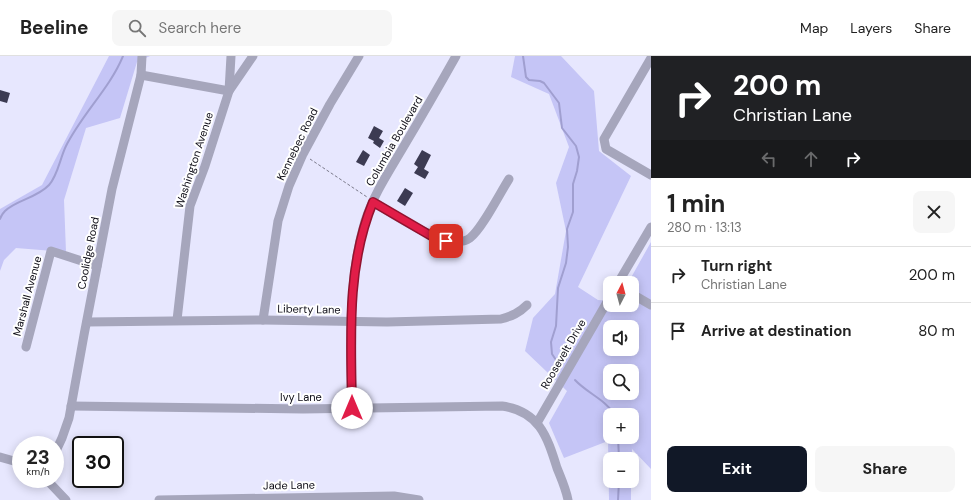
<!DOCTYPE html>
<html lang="en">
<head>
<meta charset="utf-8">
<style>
	:root { --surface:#fff; --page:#f6f6f6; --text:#222; --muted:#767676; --line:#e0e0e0; --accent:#111827 }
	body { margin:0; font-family:"DM Sans",sans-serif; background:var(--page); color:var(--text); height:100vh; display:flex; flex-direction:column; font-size:15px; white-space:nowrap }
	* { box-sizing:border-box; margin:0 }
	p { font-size:13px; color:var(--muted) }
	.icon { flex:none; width:22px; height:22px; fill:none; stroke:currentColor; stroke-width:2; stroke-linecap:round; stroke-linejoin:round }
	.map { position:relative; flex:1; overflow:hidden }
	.details { display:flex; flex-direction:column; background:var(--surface); width:320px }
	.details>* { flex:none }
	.guide { background:#202124; color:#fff; overflow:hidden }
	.needle { width:26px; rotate:6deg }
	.tools { position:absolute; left:603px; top:220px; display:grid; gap:8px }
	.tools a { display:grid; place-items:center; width:36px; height:36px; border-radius:8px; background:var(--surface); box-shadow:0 2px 10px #0003; font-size:20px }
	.speed { position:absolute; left:12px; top:380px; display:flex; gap:8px; font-size:20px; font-weight:700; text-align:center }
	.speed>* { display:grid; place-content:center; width:52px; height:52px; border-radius:50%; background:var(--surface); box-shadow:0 2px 10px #0003; line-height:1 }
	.speed small { font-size:10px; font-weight:400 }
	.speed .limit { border:2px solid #111; border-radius:6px; background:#fff; color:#111 }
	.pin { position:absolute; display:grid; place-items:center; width:34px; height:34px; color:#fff; margin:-17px; border-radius:8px; box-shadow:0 2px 6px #0006 }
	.me { position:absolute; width:44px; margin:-22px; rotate:0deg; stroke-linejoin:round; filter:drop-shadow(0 0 3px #0008) }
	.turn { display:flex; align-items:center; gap:14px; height:84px; padding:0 16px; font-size:18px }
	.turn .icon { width:52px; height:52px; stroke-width:2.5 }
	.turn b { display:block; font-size:28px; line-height:34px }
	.lanes { display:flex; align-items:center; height:38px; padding:0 16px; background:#0003; justify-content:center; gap:20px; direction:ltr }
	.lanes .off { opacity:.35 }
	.round { display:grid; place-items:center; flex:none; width:42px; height:42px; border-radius:8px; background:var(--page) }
	.summary { display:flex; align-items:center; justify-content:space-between; height:68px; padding:0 16px }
	h1 { font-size:24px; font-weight:700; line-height:30px }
	.button { display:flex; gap:8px; margin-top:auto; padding:8px 16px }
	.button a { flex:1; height:46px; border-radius:8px; background:var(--accent); color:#fff; font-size:16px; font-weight:700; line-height:46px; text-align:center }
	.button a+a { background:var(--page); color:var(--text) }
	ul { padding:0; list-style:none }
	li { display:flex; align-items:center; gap:12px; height:56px; padding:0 16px; border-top:1px solid var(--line) }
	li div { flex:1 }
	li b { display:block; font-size:15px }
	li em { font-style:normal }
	header { display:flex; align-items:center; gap:24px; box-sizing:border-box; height:56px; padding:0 20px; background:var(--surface); border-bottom:1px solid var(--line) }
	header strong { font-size:19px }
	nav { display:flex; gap:22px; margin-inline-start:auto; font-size:14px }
	.search { width:280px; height:36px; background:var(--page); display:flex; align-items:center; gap:10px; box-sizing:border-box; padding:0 14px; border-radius:8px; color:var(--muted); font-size:15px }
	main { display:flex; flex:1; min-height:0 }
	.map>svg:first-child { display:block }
	.green { fill:#c5c5f6; fill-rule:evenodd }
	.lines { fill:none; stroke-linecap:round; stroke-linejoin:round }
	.stream { stroke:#a09fd0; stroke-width:2 }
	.building { fill:#3c3b52 }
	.path { stroke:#7b7a8b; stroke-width:1; stroke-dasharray:3 2; stroke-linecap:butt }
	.minor { stroke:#a6a6bc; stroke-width:9 }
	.route-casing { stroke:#92132f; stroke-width:10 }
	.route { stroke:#e11d48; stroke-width:7 }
	.labels { text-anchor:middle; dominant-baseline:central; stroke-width:4; stroke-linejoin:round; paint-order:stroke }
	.street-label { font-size:11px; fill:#0c0b15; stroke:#fff }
</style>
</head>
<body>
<header>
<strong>Beeline</strong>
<div class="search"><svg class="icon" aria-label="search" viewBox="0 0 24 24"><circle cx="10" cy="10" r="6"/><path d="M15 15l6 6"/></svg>Search here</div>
<nav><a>Map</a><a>Layers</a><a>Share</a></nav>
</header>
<main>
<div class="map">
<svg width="651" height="444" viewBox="0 0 651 444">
	<rect width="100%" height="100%" fill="#e7e7fe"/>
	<g class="green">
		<polygon points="109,0 150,0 137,6 120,62 86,72 64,144 66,196 16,192 4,204 0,215 0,153 42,129"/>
		<path d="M 515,0 L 561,0 L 594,35 L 599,95 L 631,120 L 578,231 L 598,244 L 610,245 L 610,249 L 632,249 L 632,227 L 628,227 L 651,186 L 651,413 L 632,393 L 632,403 L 610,403 L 610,425 L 631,425 L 631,444 L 609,444 L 608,385 L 564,402 L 549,367 L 567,335 L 525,295 L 533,262 L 555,238 L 566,175 L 556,127 L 569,91 L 549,38 L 511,21 ZM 610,271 L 632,271 L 632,293 L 610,293 ZM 610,315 L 632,315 L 632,337 L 610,337 ZM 610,359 L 632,359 L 632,381 L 610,381 Z"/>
	</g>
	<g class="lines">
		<g class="stream">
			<polyline points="523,0 526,21 529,24 540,25 544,27 559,47 562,72 576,90 579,101 577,115 573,128 573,156 567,173 568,191 566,207 558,232 556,270 551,286 552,298 560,310"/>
			<path d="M 0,163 C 1,160 3,157 5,155 C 16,144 37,142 49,129 C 58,119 60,102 66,90 C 82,58 110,32 123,0"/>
			<path d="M 575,324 C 587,337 606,344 615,359"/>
			<polyline points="618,381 619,403"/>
			<polyline points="618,444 619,425"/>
		</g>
	</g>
	<g class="building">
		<polygon points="0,34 10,37 7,47 0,45"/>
		<polygon points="374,70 383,75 379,82 384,85 380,92 373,87 374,85 368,82"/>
		<polygon points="363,94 370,99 364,110 356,106"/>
		<polygon points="422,94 431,99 424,113 429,116 425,123 414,117 418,111 414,108"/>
		<polygon points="405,132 413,137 405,150 397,145"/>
	</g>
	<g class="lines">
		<polyline class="path" points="310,103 367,141"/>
		<g class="minor">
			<polyline points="651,2 604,83 606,93 651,119"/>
			<polyline points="141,19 229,35 253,0"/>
			<path d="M 373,146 C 393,157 449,198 470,182 C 482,173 500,137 509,123"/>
			<polyline points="618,227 651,171"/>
			<polyline points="632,238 651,249"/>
			<polyline points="177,264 190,150 205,110 229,35 231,0"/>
			<polyline points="263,264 278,165 289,130 303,98 330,48 359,0"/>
			<path d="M 87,266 L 263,264 L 387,266 L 501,263 C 512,260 519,257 527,249"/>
			<polyline points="26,291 51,195 97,210"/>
			<path d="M 71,350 L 303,353 L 502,350 C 539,355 547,380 557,412 C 561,422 566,433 568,444"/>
			<path d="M 352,352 C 351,290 347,225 365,165 C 373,140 388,117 401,95 C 420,63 438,32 456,0"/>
			<polyline points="537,367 610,241"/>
			<polyline points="55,397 62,382 69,362 84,279 112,133 141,19 142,0"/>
			<polyline points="0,401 21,407"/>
			<polyline points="46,423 66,444"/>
			<polyline points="159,444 394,440 419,444"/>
		</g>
	</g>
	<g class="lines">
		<g class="route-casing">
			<path id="route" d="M 352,352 C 351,283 346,211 373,146 L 433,181 L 446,185"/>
		</g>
		<use href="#route" class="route"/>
	</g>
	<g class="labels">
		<g class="street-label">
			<text transform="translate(394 85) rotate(-60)">Columbia Boulevard</text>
			<text transform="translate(297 88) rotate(-64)">Kennebec Road</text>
			<text transform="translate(194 104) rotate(-72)">Washington Avenue</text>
			<text transform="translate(88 197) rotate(-79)">Coolidge Road</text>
			<text transform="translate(27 240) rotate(-75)">Marshall Avenue</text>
			<text transform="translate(309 253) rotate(1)">Liberty Lane</text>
			<text transform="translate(563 298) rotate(-60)">Roosevelt Drive</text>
			<text x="301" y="341">Ivy Lane</text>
			<text transform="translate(289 429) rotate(-1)">Jade Lane</text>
		</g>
	</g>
</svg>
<div class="tools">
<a><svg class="needle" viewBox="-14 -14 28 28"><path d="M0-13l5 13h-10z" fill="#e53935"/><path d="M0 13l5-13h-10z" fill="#767676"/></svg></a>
<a><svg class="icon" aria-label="sound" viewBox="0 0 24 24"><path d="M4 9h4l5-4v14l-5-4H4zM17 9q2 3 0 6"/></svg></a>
<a><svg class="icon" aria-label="search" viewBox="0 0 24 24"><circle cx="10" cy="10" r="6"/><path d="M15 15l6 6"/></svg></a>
<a>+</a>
<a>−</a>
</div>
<div class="speed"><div>23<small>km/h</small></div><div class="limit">30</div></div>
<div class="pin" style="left:446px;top:185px;background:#d93025"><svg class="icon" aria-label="arrive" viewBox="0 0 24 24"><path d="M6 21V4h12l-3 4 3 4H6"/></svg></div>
<svg class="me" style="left:352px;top:352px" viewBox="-20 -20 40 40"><circle r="19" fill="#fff"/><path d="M0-13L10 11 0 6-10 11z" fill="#e11d48"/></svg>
</div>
<section class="details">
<div class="guide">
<div class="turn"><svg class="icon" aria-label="right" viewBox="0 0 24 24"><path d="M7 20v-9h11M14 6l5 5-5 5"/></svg><div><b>200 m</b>Christian Lane</div></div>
<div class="lanes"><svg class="icon off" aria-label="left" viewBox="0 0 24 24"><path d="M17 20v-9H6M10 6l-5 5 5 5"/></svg><svg class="icon off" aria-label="ahead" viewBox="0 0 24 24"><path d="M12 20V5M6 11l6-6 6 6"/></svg><svg class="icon" aria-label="right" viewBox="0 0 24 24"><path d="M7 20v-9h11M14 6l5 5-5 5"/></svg></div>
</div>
<div class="summary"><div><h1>1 min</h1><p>280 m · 13:13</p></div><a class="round"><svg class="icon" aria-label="close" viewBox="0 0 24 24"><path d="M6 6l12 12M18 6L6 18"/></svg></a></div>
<ul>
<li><svg class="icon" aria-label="right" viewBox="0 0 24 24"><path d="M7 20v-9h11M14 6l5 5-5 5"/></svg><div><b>Turn right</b><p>Christian Lane</p></div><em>200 m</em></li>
<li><svg class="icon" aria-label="arrive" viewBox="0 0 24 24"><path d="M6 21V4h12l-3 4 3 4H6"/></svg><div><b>Arrive at destination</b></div><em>80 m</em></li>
</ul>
<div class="button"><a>Exit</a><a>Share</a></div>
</section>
</main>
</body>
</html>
